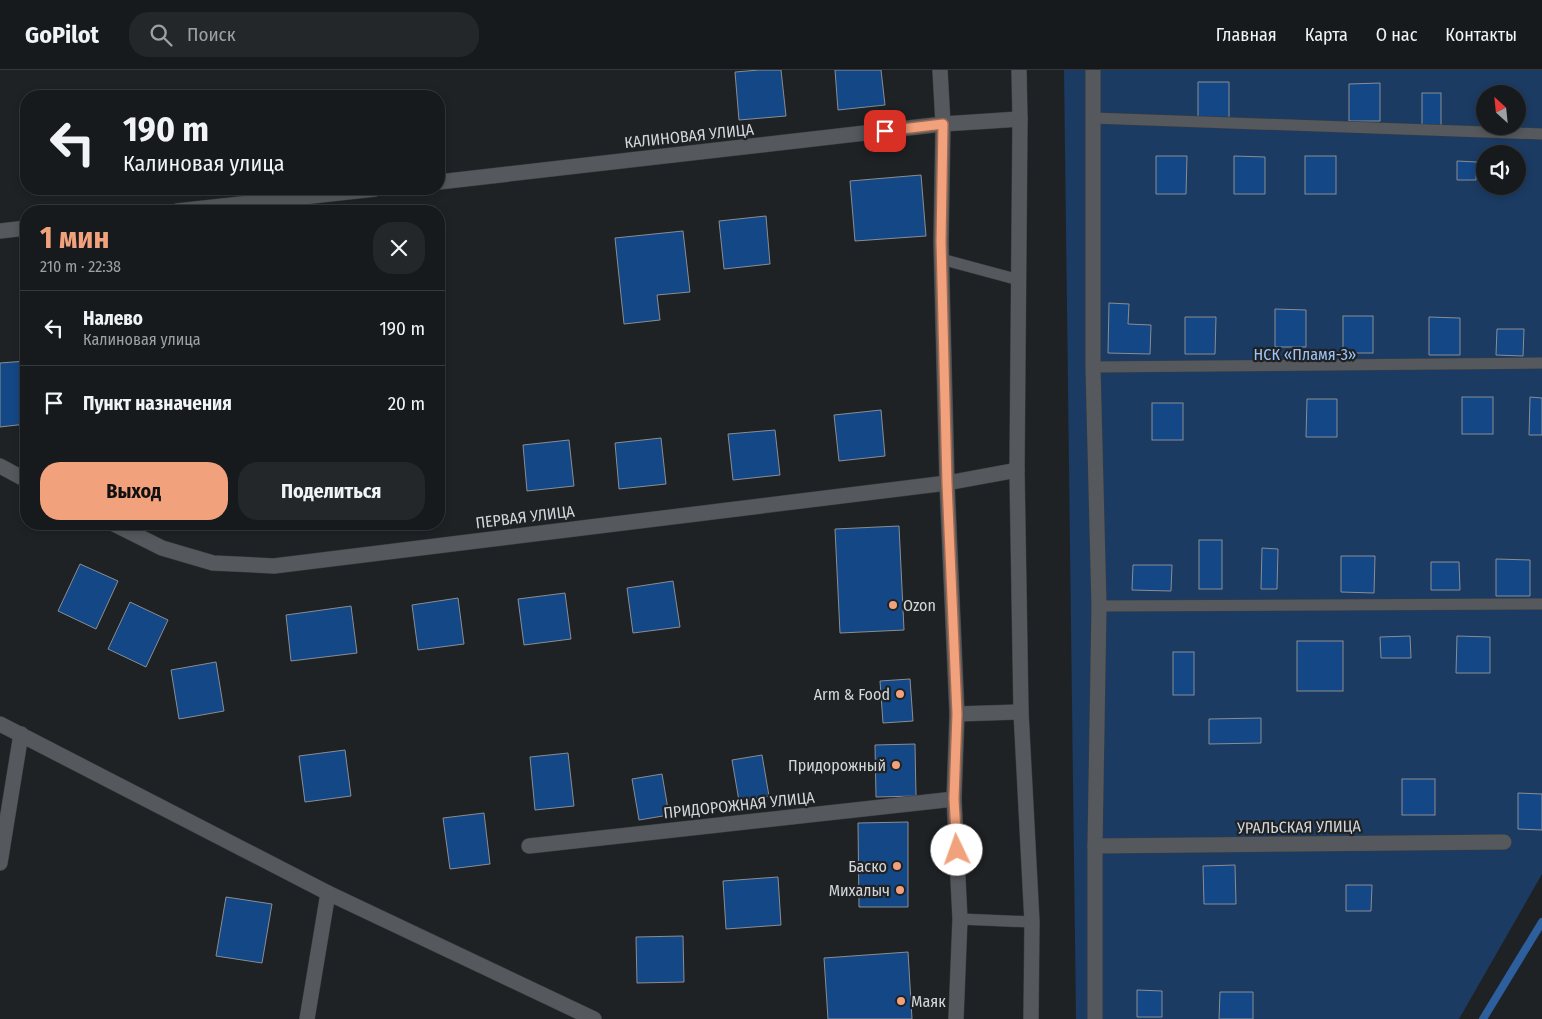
<!DOCTYPE html>
<html lang="ru">
<head>
<meta charset="utf-8">
<style>
	:root { --surface:#171a1c; --page:#242729; --text:#f1f3f6; --muted:#9ea1a3; --line:#36383b; --accent:#f1a17c }
	body { margin:0; font-family:"Fira Sans Condensed",sans-serif; background:var(--page); color:var(--text); height:100vh; display:flex; flex-direction:column; font-size:19px; white-space:nowrap }
	* { box-sizing:border-box; margin:0 }
	p { font-size:16px; color:var(--muted) }
	.icon { flex:none; width:28px; height:28px; fill:none; stroke:currentColor; stroke-width:2; stroke-linecap:round; stroke-linejoin:round }
	.map { position:relative; flex:1; overflow:hidden }
	.details { position:absolute; left:20px; top:135px; width:425px; height:325px; display:flex; flex-direction:column; background:var(--surface); border-radius:20px; box-shadow:0 2px 8px #0003,0 0 0 1px var(--line) }
	.details>* { flex:none }
	.hud { position:absolute; left:20px; top:20px; width:425px; height:105px; border-radius:20px; box-shadow:0 2px 8px #0003,0 0 0 1px var(--line); background:#171a1c; color:var(--text); overflow:hidden }
	.needle { width:32px; rotate:333deg }
	.fabs { position:absolute; left:1476px; top:15px; display:grid; gap:10px }
	.fabs a { display:grid; place-items:center; width:50px; height:50px; border-radius:50%; background:var(--surface); box-shadow:0 2px 8px #0003,0 0 0 1px var(--line); font-size:25px }
	.pin { position:absolute; display:grid; place-items:center; width:42px; height:42px; color:#fff; margin:-21px; border-radius:10px; box-shadow:0 2px 8px #0006 }
	.me { position:absolute; width:55px; margin:-28px; rotate:357deg; stroke-linejoin:round; filter:drop-shadow(0 0 4px #0008) }
	.turn { display:flex; align-items:center; gap:18px; height:105px; padding:0 20px; font-size:22px }
	.turn .icon { width:65px; height:65px; stroke-width:2.5 }
	.turn b { display:block; font-size:35px; line-height:42px }
	.round { display:grid; place-items:center; flex:none; width:52px; height:52px; border-radius:20px; background:var(--page) }
	.overview { display:flex; align-items:center; justify-content:space-between; height:85px; padding:0 20px }
	h1 { font-size:30px; font-weight:700; line-height:38px; color:var(--accent) }
	.action { display:flex; gap:10px; margin-top:auto; padding:10px 20px }
	.action a { flex:1; height:58px; border-radius:20px; background:var(--accent); color:#111; font-size:20px; font-weight:700; line-height:58px; text-align:center }
	.action a+a { background:var(--page); color:var(--text) }
	ul { padding:0; list-style:none }
	li { display:flex; align-items:center; gap:15px; height:75px; padding:0 20px; border-top:1px solid var(--line) }
	li div { flex:1 }
	li b { display:block; font-size:19px }
	li em { font-style:normal }
	header { display:flex; align-items:center; gap:30px; box-sizing:border-box; height:70px; padding:0 25px; background:var(--surface); border-bottom:1px solid var(--line) }
	header strong { font-size:24px }
	nav { display:flex; gap:28px; margin-inline-start:auto; font-size:18px }
	.search { width:350px; height:45px; background:var(--page); display:flex; align-items:center; gap:12px; box-sizing:border-box; padding:0 18px; border-radius:20px; color:var(--muted); font-size:19px }
	.map>svg:first-child { display:block }
	.green { fill:#1b3b63; fill-rule:evenodd }
	.lines { fill:none; stroke-linecap:round; stroke-linejoin:round }
	.stream { stroke:#2d5e9e; stroke-width:8 }
	.building { fill:#144785; stroke:#8a8d92 }
	.service-casing { stroke:#3a3c3f; stroke-width:12 }
	.minor-casing { stroke:#3a3c3f; stroke-width:16 }
	.tertiary-casing { stroke:#3a3c3f; stroke-width:16 }
	.service { stroke:#55585c; stroke-width:11 }
	.minor { stroke:#55585c; stroke-width:15 }
	.tertiary { stroke:#55585c; stroke-width:15 }
	.route-casing { stroke:#9d6951; stroke-width:12 }
	.route { stroke:#f1a17c; stroke-width:9 }
	.poi-dot { fill:#f1a17c; stroke:#1f2225; stroke-width:2 }
	.labels { text-anchor:middle; dominant-baseline:central; stroke-width:4.5; stroke-linejoin:round; paint-order:stroke }
	.street-label { font-size:16px; fill:#d4d6d9; stroke:#1f2225 }
	.park-label { font-size:16px; fill:#9bc3f8; stroke:#1f2225 }
	.poi-label { font-size:16px; fill:#d4d6d9; stroke:#1f2225; text-anchor:end }
</style>
</head>
<body>
<header>
<strong>GoPilot</strong>
<div class="search"><svg class="icon" aria-label="search" viewBox="0 0 24 24"><circle cx="10" cy="10" r="6"/><path d="M15 15l6 6"/></svg>Поиск</div>
<nav><a>Главная</a><a>Карта</a><a>О нас</a><a>Контакты</a></nav>
</header>
<div class="map">
<svg width="1542" height="949" viewBox="0 0 1542 949">
	<rect width="100%" height="100%" fill="#1f2225"/>
	<path class="green" d="M 1064,0 L 1542,0 L 1542,804 L 1459,949 L 1076,949 ZM 1485,24 L 1518,24 L 1518,56 L 1485,56 ZM 1485,84 L 1518,84 L 1518,116 L 1485,116 Z"/>
	<g class="lines">
		<polyline class="stream" points="1483,949 1542,852"/>
	</g>
	<g class="building">
		<polygon points="759,0 781,0 786,46 739,50 735,2"/>
		<polygon points="835,0 881,0 885,35 838,40"/>
		<polygon points="1198,12 1229,12 1229,50 1198,49"/>
		<polygon points="1380,13 1380,51 1349,51 1349,14"/>
		<rect x="1422" y="23" width="19" height="35"/>
		<polygon points="1156,86 1187,86 1186,124 1156,124"/>
		<polygon points="1234,86 1265,87 1265,124 1234,124"/>
		<rect x="1305" y="86" width="31" height="38"/>
		<polygon points="1457,91 1477,92 1476,110 1457,110"/>
		<polygon points="921,105 926,166 855,171 850,111"/>
		<polygon points="766,146 770,194 724,199 719,151"/>
		<polygon points="683,161 690,222 657,225 660,250 624,254 615,168"/>
		<polygon points="1109,233 1129,234 1128,254 1151,255 1150,284 1108,283"/>
		<polygon points="1275,239 1306,240 1306,277 1275,277"/>
		<rect x="1343" y="246" width="30" height="37"/>
		<polygon points="1185,247 1216,247 1215,284 1185,284"/>
		<polygon points="1429,247 1460,248 1460,285 1429,285"/>
		<polygon points="1497,259 1524,259 1523,286 1496,285"/>
		<polygon points="26,291 26,354 0,357 0,293"/>
		<rect x="1462" y="327" width="31" height="37"/>
		<polygon points="1530,327 1542,328 1542,365 1529,365"/>
		<polygon points="1307,329 1337,329 1337,367 1306,367"/>
		<rect x="1152" y="333" width="31" height="37"/>
		<polygon points="881,340 885,386 839,391 834,345"/>
		<polygon points="775,360 780,405 733,410 728,364"/>
		<polygon points="661,368 666,414 619,419 615,373"/>
		<polygon points="569,370 574,416 527,421 523,375"/>
		<polygon points="899,456 904,560 840,563 835,459"/>
		<rect x="1199" y="470" width="23" height="49"/>
		<polygon points="1262,478 1278,479 1277,519 1261,519"/>
		<polygon points="1341,486 1375,486 1374,523 1341,522"/>
		<polygon points="1496,489 1530,490 1530,526 1496,526"/>
		<polygon points="1431,492 1459,492 1460,520 1431,520"/>
		<polygon points="80,494 118,511 96,559 58,541"/>
		<polygon points="1133,495 1172,495 1171,521 1132,520"/>
		<polygon points="673,511 680,557 633,563 627,518"/>
		<polygon points="565,523 571,569 524,575 518,529"/>
		<polygon points="458,528 464,574 418,580 412,535"/>
		<polygon points="130,532 168,550 146,597 108,579"/>
		<polygon points="351,536 357,583 291,591 286,545"/>
		<polygon points="1410,566 1411,588 1381,588 1380,567"/>
		<polygon points="1457,566 1490,567 1490,603 1456,603"/>
		<rect x="1297" y="571" width="46" height="50"/>
		<rect x="1173" y="582" width="21" height="43"/>
		<polygon points="216,592 224,641 179,649 171,600"/>
		<polygon points="910,609 913,651 883,653 880,611"/>
		<polygon points="1261,648 1261,673 1209,674 1209,649"/>
		<polygon points="915,674 916,726 876,727 875,675"/>
		<polygon points="345,680 351,726 305,732 299,686"/>
		<polygon points="568,683 574,736 535,740 530,687"/>
		<polygon points="762,685 769,726 739,731 732,690"/>
		<polygon points="662,704 669,745 639,750 632,709"/>
		<rect x="1402" y="709" width="33" height="36"/>
		<polygon points="1518,723 1542,724 1542,760 1518,759"/>
		<polygon points="484,743 490,794 450,799 443,748"/>
		<polygon points="908,752 908,837 859,837 858,753"/>
		<polygon points="1235,795 1236,834 1204,834 1203,796"/>
		<polygon points="778,807 781,855 726,859 723,811"/>
		<polygon points="1346,815 1372,815 1371,841 1346,841"/>
		<polygon points="226,827 272,834 262,893 216,886"/>
		<polygon points="683,866 684,912 637,913 636,867"/>
		<polygon points="908,882 912,949 828,949 824,888"/>
		<polygon points="1137,920 1162,921 1162,947 1137,947"/>
		<polygon points="1220,922 1253,922 1253,949 1219,949"/>
	</g>
	<g class="lines">
		<g class="service-casing">
			<g id="service">
				<polyline points="1093,48 1542,64"/>
				<polyline points="941,189 1019,210"/>
				<polyline points="1093,297 1542,293"/>
				<polyline points="1099,536 1542,534"/>
				<polyline points="960,849 1032,852"/>
			</g>
		</g>
		<g class="minor-casing">
			<g id="minor">
				<polyline points="940,0 943,54 941,172 947,413 957,644 954,729 960,849 956,949"/>
				<polyline points="1093,0 1093,297 1099,536 1095,776 1095,949"/>
				<polyline points="439,112 943,54 1020,49"/>
				<polyline points="177,141 375,119"/>
				<polyline points="0,161 26,158"/>
				<polyline points="0,396 26,410"/>
				<polyline points="114,454 162,478 213,493 274,496 947,413 1017,400"/>
				<polyline points="957,644 1021,642"/>
				<polyline points="0,654 328,823 594,949"/>
				<polyline points="529,776 954,729"/>
				<polyline points="1095,776 1504,772"/>
				<polyline points="0,793 21,664"/>
				<polyline points="307,949 328,823"/>
			</g>
		</g>
		<g class="tertiary-casing">
			<polyline id="tertiary" points="1019,0 1020,49 1017,400 1021,642 1032,852 1031,949"/>
		</g>
		<use href="#service" class="service"/>
		<use href="#minor" class="minor"/>
		<use href="#tertiary" class="tertiary"/>
	</g>
	<g class="lines">
		<g class="route-casing">
			<polyline id="route" points="885,61 943,54 941,172 947,413 957,644 954,729 957,780"/>
		</g>
		<use href="#route" class="route"/>
	</g>
	<g class="poi-dot">
		<circle cx="893" cy="535" r="5"/>
		<circle cx="900" cy="624" r="5"/>
		<circle cx="896" cy="695" r="5"/>
		<circle cx="897" cy="796" r="5"/>
		<circle cx="900" cy="820" r="5"/>
		<circle cx="901" cy="931" r="5"/>
	</g>
	<g class="labels">
		<g class="street-label">
			<text transform="translate(689 66) rotate(-6)">КАЛИНОВАЯ УЛИЦА</text>
			<text transform="translate(525 447) rotate(-7)">ПЕРВАЯ УЛИЦА</text>
			<text transform="translate(739 735) rotate(-6)">ПРИДОРОЖНАЯ УЛИЦА</text>
			<text transform="translate(1299 757) rotate(-1)">УРАЛЬСКАЯ УЛИЦА</text>
		</g>
		<g class="park-label">
			<text x="1305" y="284">НСК «Пламя-3»</text>
		</g>
		<g class="poi-label">
			<text x="903" y="535" text-anchor="start">Ozon</text>
			<text x="890" y="624">Arm &amp; Food</text>
			<text x="886" y="695">Придорожный</text>
			<text x="887" y="796">Баско</text>
			<text x="890" y="820">Михалыч</text>
			<text x="911" y="931" text-anchor="start">Маяк</text>
		</g>
	</g>
</svg>
<div class="fabs">
<a><svg class="needle" viewBox="-14 -14 28 28"><path d="M0-13l5 13h-10z" fill="#e53935"/><path d="M0 13l5-13h-10z" fill="#9ea1a3"/></svg></a>
<a><svg class="icon" aria-label="sound" viewBox="0 0 24 24"><path d="M4 9h4l5-4v14l-5-4H4zM17 9q2 3 0 6"/></svg></a>
</div>
<div class="pin" style="left:885px;top:61px;background:#d93025"><svg class="icon" aria-label="arrive" viewBox="0 0 24 24"><path d="M6 21V4h12l-3 4 3 4H6"/></svg></div>
<svg class="me" style="left:957px;top:780px" viewBox="-20 -20 40 40"><circle r="19" fill="#fff"/><path d="M0-13L10 11 0 6-10 11z" fill="#f1a17c"/></svg>
<div class="hud">
<div class="turn"><svg class="icon" aria-label="left" viewBox="0 0 24 24"><path d="M17 20v-9H6M10 6l-5 5 5 5"/></svg><div><b>190 m</b>Калиновая улица</div></div>
</div>
<section class="details">
<div class="overview"><div><h1>1 мин</h1><p>210 m · 22:38</p></div><a class="round"><svg class="icon" aria-label="close" viewBox="0 0 24 24"><path d="M6 6l12 12M18 6L6 18"/></svg></a></div>
<ul>
<li><svg class="icon" aria-label="left" viewBox="0 0 24 24"><path d="M17 20v-9H6M10 6l-5 5 5 5"/></svg><div><b>Налево</b><p>Калиновая улица</p></div><em>190 m</em></li>
<li><svg class="icon" aria-label="arrive" viewBox="0 0 24 24"><path d="M6 21V4h12l-3 4 3 4H6"/></svg><div><b>Пункт назначения</b></div><em>20 m</em></li>
</ul>
<div class="action"><a>Выход</a><a>Поделиться</a></div>
</section>
</div>
</body>
</html>
